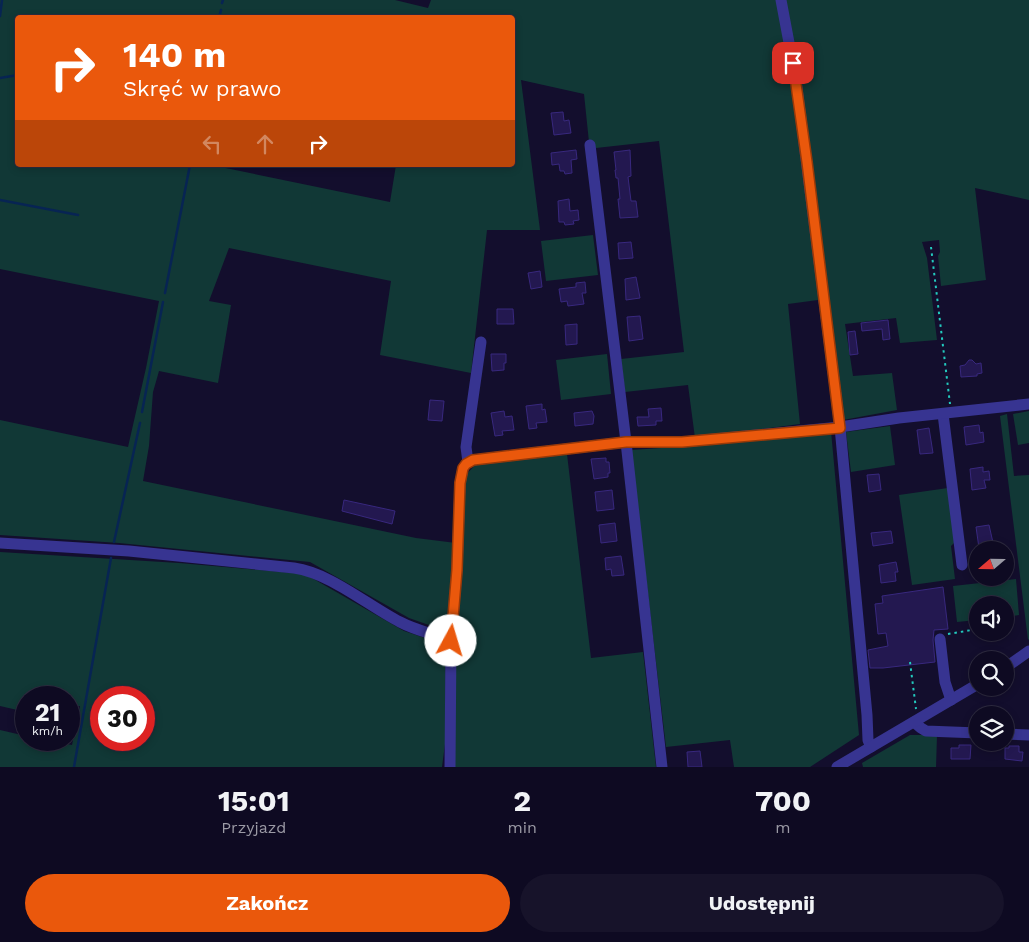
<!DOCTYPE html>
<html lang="pl">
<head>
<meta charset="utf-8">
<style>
	:root { --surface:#0e0a22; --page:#17132a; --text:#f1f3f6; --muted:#9b9aa5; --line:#2e2b40; --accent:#ea580c }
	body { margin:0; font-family:"Work Sans",sans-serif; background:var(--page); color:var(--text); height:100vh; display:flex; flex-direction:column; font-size:19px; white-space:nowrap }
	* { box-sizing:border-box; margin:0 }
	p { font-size:16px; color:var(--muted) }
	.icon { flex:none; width:28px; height:28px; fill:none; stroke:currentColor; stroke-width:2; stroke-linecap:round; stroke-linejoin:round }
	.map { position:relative; height:767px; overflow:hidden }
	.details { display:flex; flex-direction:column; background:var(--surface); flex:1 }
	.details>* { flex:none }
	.top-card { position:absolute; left:15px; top:15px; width:500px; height:152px; border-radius:5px; box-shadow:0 2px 8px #0003,0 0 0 1px var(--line); background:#ea580c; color:#fff; overflow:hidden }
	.needle { width:32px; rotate:250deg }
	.fabs { position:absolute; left:969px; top:541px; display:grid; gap:10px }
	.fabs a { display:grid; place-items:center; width:45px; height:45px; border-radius:50%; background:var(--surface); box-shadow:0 2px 8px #0003,0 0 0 1px var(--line); font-size:25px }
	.speed { position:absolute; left:15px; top:686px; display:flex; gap:10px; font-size:25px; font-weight:700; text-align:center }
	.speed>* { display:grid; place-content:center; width:65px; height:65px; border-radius:50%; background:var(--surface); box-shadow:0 2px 8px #0003,0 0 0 1px var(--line); line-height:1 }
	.speed small { font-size:12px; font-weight:400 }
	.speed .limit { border:8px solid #d22; background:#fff; color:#111 }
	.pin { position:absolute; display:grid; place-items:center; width:42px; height:42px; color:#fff; margin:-21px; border-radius:10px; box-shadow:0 2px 8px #0006 }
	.me { position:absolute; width:55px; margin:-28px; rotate:6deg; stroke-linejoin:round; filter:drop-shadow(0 0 4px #0008) }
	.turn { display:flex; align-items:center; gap:18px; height:105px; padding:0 25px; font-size:22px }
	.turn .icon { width:65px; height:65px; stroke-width:2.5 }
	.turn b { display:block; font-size:35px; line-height:42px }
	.lanes { display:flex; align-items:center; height:48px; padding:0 25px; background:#0003; justify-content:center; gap:25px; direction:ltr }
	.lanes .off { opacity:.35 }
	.eta { display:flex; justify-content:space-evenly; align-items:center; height:85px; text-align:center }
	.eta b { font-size:30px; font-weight:700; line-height:35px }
	.cta { display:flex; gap:10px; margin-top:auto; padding:10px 25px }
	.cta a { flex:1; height:58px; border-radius:30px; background:var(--accent); color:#fff; font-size:20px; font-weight:700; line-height:58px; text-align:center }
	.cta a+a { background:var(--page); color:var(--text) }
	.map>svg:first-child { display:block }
	.green { fill:#113836; fill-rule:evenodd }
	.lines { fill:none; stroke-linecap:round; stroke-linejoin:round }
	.stream { stroke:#072453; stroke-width:2.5 }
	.building { fill:#231850; stroke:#38287e }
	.path { stroke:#23cabe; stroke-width:2; stroke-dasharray:2.5 4; stroke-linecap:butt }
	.minor { stroke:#373491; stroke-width:11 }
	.route-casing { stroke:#983908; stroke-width:12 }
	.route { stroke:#ea580c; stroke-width:9 }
</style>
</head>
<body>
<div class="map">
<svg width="1029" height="767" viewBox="0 0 1029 767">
	<rect width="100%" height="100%" fill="#130e2d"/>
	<g class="green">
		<path d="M 0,0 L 395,0 L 428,8 L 431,0 L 1029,0 L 1029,200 L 975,188 L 986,280 L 941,286 L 938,256 L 940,252 L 939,240 L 922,242 L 927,258 L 937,340 L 900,343 L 896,318 L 845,324 L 853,376 L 892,373 L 897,410 L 843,420 L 818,300 L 788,304 L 800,424 L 695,438 L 688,385 L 625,392 L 621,359 L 684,352 L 659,141 L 596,148 L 589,142 L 584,94 L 521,80 L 540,230 L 487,230 L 471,373 L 380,355 L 391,281 L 229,248 L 209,301 L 231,305 L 218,383 L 159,371 L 153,392 L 149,446 L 143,481 L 416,538 L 456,543 L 450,626 L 443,630 L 409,618 L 310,562 L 119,543 L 0,535 L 0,420 L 128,447 L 146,368 L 159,301 L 0,269 ZM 18,18 L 512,18 L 512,165 L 396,165 L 390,202 L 211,165 L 18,165 Z"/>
		<polygon points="593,235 598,275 546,281 541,241"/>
		<polygon points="607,354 611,394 561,400 556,360"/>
		<polygon points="1029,411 1029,443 1018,445 1013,414"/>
		<polygon points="1007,414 1014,476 1029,475 1029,639 1028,640 1000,416"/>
		<polygon points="890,426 895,465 851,472 846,432"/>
		<polygon points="831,431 859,735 810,767 734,767 730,740 666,747 631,450 691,446"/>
		<polygon points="567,454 591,658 643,652 656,767 453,767 453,720 463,478 475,465"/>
		<polygon points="948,488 955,542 951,546 955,579 912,585 899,495"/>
		<path d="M 0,552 L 179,563 L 305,574 L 404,631 L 440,643 L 446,653 L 445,744 L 442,767 L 0,767 L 0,730 L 26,736 L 26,740 L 48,740 L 72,745 L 80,706 L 69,707 L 69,698 L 26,698 L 26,712 L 0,706 ZM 101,698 L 144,698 L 144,740 L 101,740 Z"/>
		<polygon points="1016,579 1019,615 1005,617 1005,605 978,605 977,620 957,622 953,586"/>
		<polygon points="910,735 937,735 936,767 863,767 862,763"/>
	</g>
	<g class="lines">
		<g class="stream">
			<polyline points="222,3 223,0"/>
			<polyline points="0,16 2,0"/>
			<polyline points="219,18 221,10"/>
			<polyline points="0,78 18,75"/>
			<polyline points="0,200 78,215"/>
			<polyline points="165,293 190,165"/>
			<polyline points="142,412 163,302"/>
			<polyline points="114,542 140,423"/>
			<polyline points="74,767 111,558"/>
		</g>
	</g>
	<g class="building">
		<polygon points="563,112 564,121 569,120 571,133 554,135 551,113"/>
		<polygon points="576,150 577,159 571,160 572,173 565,174 564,171 560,171 559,164 552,165 551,153"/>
		<polygon points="630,150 631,176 628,177 631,201 636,201 638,217 620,218 618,199 620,199 618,178 616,178 615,170 616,170 614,152"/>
		<polygon points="569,199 570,211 578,210 579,220 573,221 574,224 565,225 564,222 559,222 558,201"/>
		<polygon points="631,242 633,258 619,259 618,243"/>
		<polygon points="540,271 542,287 531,289 528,273"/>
		<polygon points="636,277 640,298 626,300 625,279"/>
		<polygon points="585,282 586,293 582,293 584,304 568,306 567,301 561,302 559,289 576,287 576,283"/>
		<polygon points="497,309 513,309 514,324 497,324"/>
		<polygon points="640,316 643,339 629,341 627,317"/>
		<polygon points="888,320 890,339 883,340 882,329 862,331 861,323"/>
		<polygon points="577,324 577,344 566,345 565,325"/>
		<polygon points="855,331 858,354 850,355 848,332"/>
		<polygon points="491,354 506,354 506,363 504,363 504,370 492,371"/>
		<polygon points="969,360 972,360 976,364 981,363 982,373 977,374 977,376 961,377 960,366 965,365"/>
		<polygon points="430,400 444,401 442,421 428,420"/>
		<polygon points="542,404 542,410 545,409 547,422 536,423 537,428 529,429 526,406"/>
		<polygon points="661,408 662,421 656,421 656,425 638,426 637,417 649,417 648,409"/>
		<polygon points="504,411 505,417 512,416 514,430 502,431 503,435 495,436 491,413"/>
		<polygon points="592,411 594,416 593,424 575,426 574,413"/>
		<polygon points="979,425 980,433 983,432 984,442 966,445 964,427"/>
		<polygon points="929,428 933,453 920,454 917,430"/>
		<polygon points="606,458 606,462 609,462 610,473 608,473 608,477 594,479 591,459"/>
		<polygon points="983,467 983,472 989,471 990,480 984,480 986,488 972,490 970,469"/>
		<polygon points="879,474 881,490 869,492 867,475"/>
		<polygon points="612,490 614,509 597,511 595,492"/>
		<polygon points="344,500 395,511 392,524 342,511"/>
		<polygon points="615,523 617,541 601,543 599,525"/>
		<polygon points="989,525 994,547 979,548 976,527"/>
		<polygon points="891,531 893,543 873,546 871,533"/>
		<polygon points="621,556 624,575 612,576 611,569 606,570 605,558"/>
		<polygon points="896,562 898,572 895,572 896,581 881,583 879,565"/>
		<polygon points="943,587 948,629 934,630 933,640 935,662 883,668 870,668 868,650 888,646 886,633 878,634 875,604 883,603 882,596"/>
		<polygon points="959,745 971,745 970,759 951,759 951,748 959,748"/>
		<polygon points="1009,746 1019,746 1019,752 1023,752 1022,761 1005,759 1005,748 1009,748"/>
		<polygon points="700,751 702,767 688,767 687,752"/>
	</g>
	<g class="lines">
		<g class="path">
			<polyline points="931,247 950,404"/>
			<polyline points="948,634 978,629"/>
			<polyline points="910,662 916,709"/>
		</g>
		<g class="minor">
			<polyline points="781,0 796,80 840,427 867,715 868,740 871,747"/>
			<polyline points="590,145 626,442 662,767"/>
			<polyline points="943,414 962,565"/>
			<polyline points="468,462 466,447 481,342"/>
			<path d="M 0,543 L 129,551 L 294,568 C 330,573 367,605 400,622 C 417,631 435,634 451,641 L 450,767"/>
			<polyline points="940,639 945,682 951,700"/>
			<polyline points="451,641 457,570 460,483 463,469 466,464 473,460 626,442 682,442 840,427 899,418 1029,404"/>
			<polyline points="1005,668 1029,651"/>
			<polyline points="914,722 921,728 926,731 978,733"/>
			<polyline points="1005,734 1029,735"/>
			<polyline points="837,767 978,684"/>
		</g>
	</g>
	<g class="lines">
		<g class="route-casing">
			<polyline id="route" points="451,641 457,570 460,483 463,468 466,464 473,460 626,442 682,442 840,428 807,162 793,63"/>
		</g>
		<use href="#route" class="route"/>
	</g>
</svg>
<div class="fabs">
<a><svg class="needle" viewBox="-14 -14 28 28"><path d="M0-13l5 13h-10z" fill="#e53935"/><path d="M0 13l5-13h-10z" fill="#9b9aa5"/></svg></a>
<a><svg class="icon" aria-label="sound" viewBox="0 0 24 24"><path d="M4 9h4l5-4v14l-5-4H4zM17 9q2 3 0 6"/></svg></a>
<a><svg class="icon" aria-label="search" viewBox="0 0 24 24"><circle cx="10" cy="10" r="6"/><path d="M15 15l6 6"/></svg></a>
<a><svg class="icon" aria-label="layers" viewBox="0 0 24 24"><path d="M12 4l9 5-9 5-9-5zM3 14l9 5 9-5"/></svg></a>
</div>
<div class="speed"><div>21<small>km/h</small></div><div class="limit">30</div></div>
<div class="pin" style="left:793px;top:63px;background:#d93025"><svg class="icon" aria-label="arrive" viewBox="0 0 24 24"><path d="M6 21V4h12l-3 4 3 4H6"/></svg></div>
<svg class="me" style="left:451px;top:641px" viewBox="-20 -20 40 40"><circle r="19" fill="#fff"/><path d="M0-13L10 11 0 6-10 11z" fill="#ea580c"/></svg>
<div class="top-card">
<div class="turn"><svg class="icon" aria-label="right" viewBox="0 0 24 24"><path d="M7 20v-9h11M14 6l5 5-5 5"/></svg><div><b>140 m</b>Skręć w prawo</div></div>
<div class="lanes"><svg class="icon off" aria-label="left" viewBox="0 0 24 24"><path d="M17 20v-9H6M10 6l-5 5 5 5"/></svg><svg class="icon off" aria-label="ahead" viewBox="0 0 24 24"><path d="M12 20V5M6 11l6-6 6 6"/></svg><svg class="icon" aria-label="right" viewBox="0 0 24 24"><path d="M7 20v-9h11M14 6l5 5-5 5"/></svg></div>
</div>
</div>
<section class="details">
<div class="eta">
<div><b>15:01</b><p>Przyjazd</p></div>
<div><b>2</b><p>min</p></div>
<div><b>700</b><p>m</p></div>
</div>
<div class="cta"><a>Zakończ</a><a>Udostępnij</a></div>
</section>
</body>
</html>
